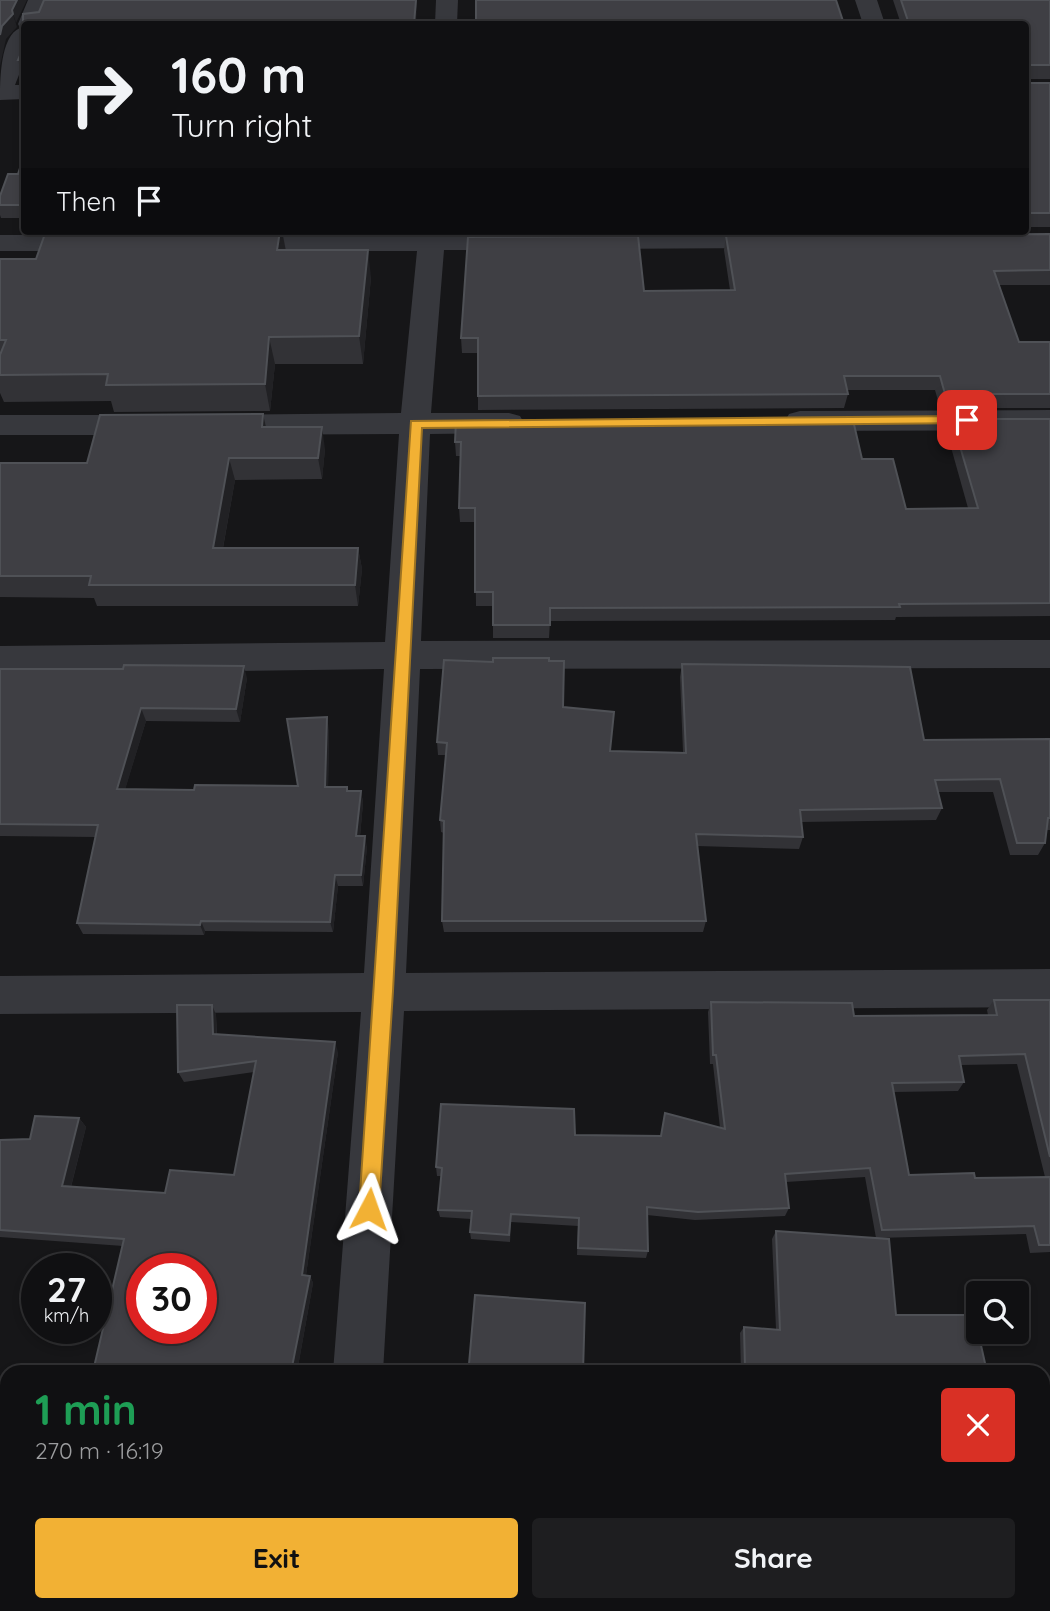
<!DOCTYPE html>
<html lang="en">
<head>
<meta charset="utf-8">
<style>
	:root { --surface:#101012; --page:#1e1e20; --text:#f1f3f6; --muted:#9c9d9f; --line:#303032; --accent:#f2b134 }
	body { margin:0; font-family:Quicksand,sans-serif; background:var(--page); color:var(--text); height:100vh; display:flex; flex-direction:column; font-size:26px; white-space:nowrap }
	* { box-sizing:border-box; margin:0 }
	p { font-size:23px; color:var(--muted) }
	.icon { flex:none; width:38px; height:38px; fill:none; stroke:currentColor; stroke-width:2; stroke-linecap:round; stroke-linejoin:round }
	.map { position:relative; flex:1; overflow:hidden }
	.details { position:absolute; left:0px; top:1365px; width:1050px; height:247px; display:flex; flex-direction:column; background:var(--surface); border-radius:21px 21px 0 0; box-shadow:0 4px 10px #0003,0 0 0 2px var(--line) }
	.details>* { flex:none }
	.hud { position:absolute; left:21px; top:21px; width:1008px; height:214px; border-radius:7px; box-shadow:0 4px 10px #0003,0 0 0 2px var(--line); background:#101012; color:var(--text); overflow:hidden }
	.buttons { position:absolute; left:966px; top:1281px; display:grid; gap:14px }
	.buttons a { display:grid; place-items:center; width:63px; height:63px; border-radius:7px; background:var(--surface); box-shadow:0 4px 10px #0003,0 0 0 2px var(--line); font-size:35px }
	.speed { position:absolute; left:21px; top:1253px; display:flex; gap:14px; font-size:35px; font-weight:700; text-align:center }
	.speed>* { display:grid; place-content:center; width:91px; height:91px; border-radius:50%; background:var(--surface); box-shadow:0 4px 10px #0003,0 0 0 2px var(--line); line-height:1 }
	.speed small { font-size:18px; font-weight:400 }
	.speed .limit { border:10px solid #d22; background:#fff; color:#111 }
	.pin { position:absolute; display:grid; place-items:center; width:60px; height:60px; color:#fff; margin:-30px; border-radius:14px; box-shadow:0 4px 10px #0006 }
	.me { position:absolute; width:77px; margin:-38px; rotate:4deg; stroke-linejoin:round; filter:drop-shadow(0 0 5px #0008) }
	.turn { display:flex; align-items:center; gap:24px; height:147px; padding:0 35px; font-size:32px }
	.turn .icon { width:91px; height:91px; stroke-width:2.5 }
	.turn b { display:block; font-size:49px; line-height:60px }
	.then { display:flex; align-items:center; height:66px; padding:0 35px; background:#0003; gap:14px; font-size:26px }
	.round { display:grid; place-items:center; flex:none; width:74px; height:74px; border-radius:7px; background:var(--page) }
	.head { display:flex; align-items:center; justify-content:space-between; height:119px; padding:0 35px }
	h1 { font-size:42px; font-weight:700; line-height:52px; color:#1e9e55 }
	.cta { display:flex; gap:14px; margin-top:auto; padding:14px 35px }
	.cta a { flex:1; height:80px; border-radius:7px; background:var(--accent); color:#111; font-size:28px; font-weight:700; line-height:80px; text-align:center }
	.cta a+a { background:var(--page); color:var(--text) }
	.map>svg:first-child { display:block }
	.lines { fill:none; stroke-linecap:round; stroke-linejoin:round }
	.minor { fill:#37383d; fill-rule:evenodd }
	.wall { fill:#323236; fill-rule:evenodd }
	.shaded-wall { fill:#212124 }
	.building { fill:#3f3f44; stroke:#4f5156; stroke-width:2; fill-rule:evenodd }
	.route { fill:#f2b134; stroke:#9d7322; stroke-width:2 }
</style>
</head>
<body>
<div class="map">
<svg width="1050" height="1611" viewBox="0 0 1050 1611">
	<rect width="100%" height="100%" fill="#161618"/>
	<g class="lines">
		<g class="minor">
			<path d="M 28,0 L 50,0 L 40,24 L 24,24 L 24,62 L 15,85 L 24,85 L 24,99 L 0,100 C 0,81 0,36 20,28 L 18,24 Z"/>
			<polygon points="436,0 458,0 457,24 435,24"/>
			<polygon points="855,0 877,0 885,24 863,24"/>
			<polygon points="418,231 446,231 445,234 519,234 529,236 533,242 529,248 519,250 444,250 431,413 509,413 520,416 524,423 520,430 509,433 430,434 421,641 1050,640 1050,668 420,669 406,973 1050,969 1050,1007 404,1011 383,1372 333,1372 361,1012 0,1014 0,976 364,973 384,669 0,674 0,646 385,642 399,434 212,435 201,432 197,425 201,418 212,415 401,413 417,251 233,251 223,249 219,243 223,237 233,235 418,234"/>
			<polygon points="778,232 788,234 792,240 788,246 778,248 587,249 577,247 573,241 577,235 587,233"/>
			<polygon points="0,235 92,235 102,237 106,243 102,249 92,251 0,251"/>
			<polygon points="1050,410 1050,430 800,431 789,428 785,421 789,414 800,411"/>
			<polygon points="0,415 148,415 159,418 163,425 159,432 148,435 0,435"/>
			<rect x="1043" y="1442" width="7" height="52"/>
			<rect x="0" y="1449" width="7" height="52"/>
			<polygon points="318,1605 372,1605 371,1611 317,1611"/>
		</g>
	</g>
	<g class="wall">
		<polygon points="893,0 1050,0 1050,79 1029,79 1029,83 1050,83 1050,227 1026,227 1026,24 476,24 900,21"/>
		<polygon points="18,60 24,60 24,73 22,73"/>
		<polygon points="24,156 24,218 1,218 0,215 0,196 18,174"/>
		<polygon points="282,231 286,250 371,277 363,364 275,364 270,411 114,412 111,401 4,402 0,393 0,259 36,259"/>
		<polygon points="1050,234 1050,285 999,285 1019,342 1050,342 1050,408 940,408 935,390 847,390 848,394 844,408 478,410 478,353 462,353 461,338 644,291 730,290 724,250 726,236"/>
		<polygon points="952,419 1050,419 1050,616 896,617 895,620 550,621 549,638 493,638 493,606 476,606 475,522 460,522 459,508 461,456 456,456 455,442 862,459 906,509 968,508 947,433"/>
		<polygon points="266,427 325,449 322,479 235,480 223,548 358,548 362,569 358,606 97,606 94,598 0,597 0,463 87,463"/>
		<polygon points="549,661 563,707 610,751 683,752 680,677 682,664 924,740 1050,739 1050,830 1047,830 1045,843 1038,855 1010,855 993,792 938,792 942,808 936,820 801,822 803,837 799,849 697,846 706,921 703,932 444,932 442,921 444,833 441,832 440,820 446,755 438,755 437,742 493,662"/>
		<polygon points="0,669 247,678 240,722 146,721 125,789 194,790 298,786 329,730 328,787 347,787 348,791 361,791 363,803 360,836 367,847 363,886 338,886 333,932 205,931 204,935 83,934 77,923 96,837 0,836"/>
		<path d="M 994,1000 L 1050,1000 L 1050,1252 L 1030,1253 L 1026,1234 L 876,1238 L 865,1177 L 786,1182 L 789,1208 L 785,1216 L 695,1220 L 647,1215 L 648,1251 L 646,1258 L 577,1255 L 578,1226 L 511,1222 L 510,1242 L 471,1239 L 470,1232 L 471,1219 L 440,1217 L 438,1210 L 442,1176 L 437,1176 L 436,1167 L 575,1135 L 661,1136 L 665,1113 L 720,1128 L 713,1064 L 710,1064 L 708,1012 L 711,1002 L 854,1016 L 988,1015 L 987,1010 ZM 1017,1064 L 1045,1177 L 975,1178 L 909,1175 L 894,1092 L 958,1091 L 964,1082 L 961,1065 Z"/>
		<polygon points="212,1005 216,1015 217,1034 338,1052 306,1275 310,1276 313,1283 297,1372 100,1372 94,1367 123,1246 0,1237 0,1140 30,1139 79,1118 86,1127 71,1187 165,1193 234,1175 254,1072 184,1082 178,1072"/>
		<polygon points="776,1231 896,1315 987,1372 741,1372 740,1333 744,1327 776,1329 772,1239"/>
		<polygon points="469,1364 583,1372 493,1372 470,1370"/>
		<polygon points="751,1605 990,1605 991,1611 752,1611"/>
	</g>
	<g class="shaded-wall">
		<polygon points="17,0 27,0 16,23 12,10"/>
		<polygon points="416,0 417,0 417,3 416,24 414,24"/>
		<polygon points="13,14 17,27 6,39 0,66 0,35 2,26"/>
		<polygon points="280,231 282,231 286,252 277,250"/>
		<polygon points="368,250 371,277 363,364 359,336"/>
		<polygon points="269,337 275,364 270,411 265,384"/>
		<polygon points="263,414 268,436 262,427"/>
		<polygon points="322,427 325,449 322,479 318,458"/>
		<polygon points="229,458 235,480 219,569 213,548"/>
		<polygon points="358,548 362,569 358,606 355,585"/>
		<polygon points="244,666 247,678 240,722 236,709"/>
		<polygon points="141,708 146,721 122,800 117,789"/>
		<polygon points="327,717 329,730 328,798 325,787"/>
		<polygon points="361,791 363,803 359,847 356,836"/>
		<polygon points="365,836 367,847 363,886 361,875"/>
		<polygon points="335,875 338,886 333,932 330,922"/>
		<polygon points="201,921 205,931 204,935 200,925"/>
		<polygon points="212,1005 216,1015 217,1044 213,1034"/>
		<polygon points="335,1042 338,1052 305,1282 302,1275"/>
		<polygon points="79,1118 86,1127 69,1194 62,1186"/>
		<polygon points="310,1276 313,1283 297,1372 291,1372"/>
		<rect x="129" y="1605" width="8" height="6"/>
		<rect x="264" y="1605" width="5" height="6"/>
	</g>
	<g class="building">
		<polygon points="0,0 17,0 12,10 13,14 2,26 0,35"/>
		<polygon points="44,0 416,0 414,24 24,24 24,60 18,60 23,49 23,14 39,12"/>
		<polygon points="476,0 836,0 843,21 908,21 901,0 1050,0 1050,65 1028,65 1029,83 1050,83 1050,213 1026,213 1026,24 841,24 840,22 762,22 763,24 476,24"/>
		<polygon points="24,156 24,205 0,205 0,196 8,174 18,174"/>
		<polygon points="46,231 280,231 277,250 368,250 359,336 269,337 265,384 106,385 108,374 0,375 0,355 6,340 0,340 0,259 36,259"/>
		<polygon points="1050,234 1050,270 994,271 1019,342 1050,342 1050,394 945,394 940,376 844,376 848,394 478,396 478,338 461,338 468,237 638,236 644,291 735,290 726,236"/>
		<polygon points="263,414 262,427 322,427 318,458 229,458 213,548 358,548 355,585 89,585 91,576 0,576 0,463 87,463 100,415"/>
		<polygon points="952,419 1050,419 1050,603 899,604 900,607 550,608 550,625 493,625 493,592 475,592 475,508 459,508 461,442 455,442 456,421 853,420 862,459 893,459 906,509 978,508"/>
		<polygon points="493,658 549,658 549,661 564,661 563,707 614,712 610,751 686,753 682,664 910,667 924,740 1050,739 1050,818 1048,818 1045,843 1017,843 1000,779 935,780 942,808 800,810 803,837 696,834 706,921 442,921 444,821 440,820 447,743 437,742 444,660 493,662"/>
		<polygon points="124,665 244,666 236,709 141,708 117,789 194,790 195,785 298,786 287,719 327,717 325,787 347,787 347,791 361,791 356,836 365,836 361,875 335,875 330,922 201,921 200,925 77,923 98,825 0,824 0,669 123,669"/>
		<polygon points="994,1000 1050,1000 1050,1157 1025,1054 959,1056 964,1082 892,1083 909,1175 974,1173 975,1178 1050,1177 1050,1245 1039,1245 1034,1226 882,1230 870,1168 785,1174 789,1208 698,1212 647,1207 648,1251 578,1248 579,1218 511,1214 509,1235 470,1232 472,1211 438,1210 442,1168 436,1167 441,1104 574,1109 575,1135 661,1136 665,1113 725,1129 716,1055 713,1055 711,1002 852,1003 854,1016 997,1015"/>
		<path d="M 177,1005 L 212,1005 L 213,1034 L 335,1042 L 302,1275 L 310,1276 L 291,1372 L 154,1372 L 94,1367 L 124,1239 L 0,1230 L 0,1140 L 30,1139 L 35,1116 L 79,1118 L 62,1186 L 165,1193 L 170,1170 L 234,1175 L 256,1061 L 178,1072 ZM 142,1269 L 201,1269 L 201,1328 L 142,1328 Z"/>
		<polygon points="776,1231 889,1239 896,1315 976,1315 978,1332 987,1372 813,1372 745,1367 744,1327 780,1330"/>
		<polygon points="475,1295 585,1303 583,1372 569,1372 469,1364"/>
		<polygon points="14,1605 129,1605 129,1611 13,1611"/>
		<rect x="205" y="1605" width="59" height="6"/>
		<rect x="531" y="1605" width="109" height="6"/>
		<polygon points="756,1605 990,1605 991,1611 756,1611"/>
	</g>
	<polygon class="route" points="967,416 974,420 972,423 422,428 393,991 379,1209 376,1216 369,1218 362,1216 359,1209 411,421"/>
</svg>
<div class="buttons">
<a><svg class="icon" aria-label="search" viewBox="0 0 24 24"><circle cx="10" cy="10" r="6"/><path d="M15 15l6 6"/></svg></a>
</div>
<div class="speed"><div>27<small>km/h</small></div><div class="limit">30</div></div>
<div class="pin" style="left:967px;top:420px;background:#d93025"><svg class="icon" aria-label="arrive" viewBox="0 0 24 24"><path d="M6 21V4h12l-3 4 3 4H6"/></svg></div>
<svg class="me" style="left:369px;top:1209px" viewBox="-20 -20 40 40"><path d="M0-17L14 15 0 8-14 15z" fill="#f2b134" stroke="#fff" stroke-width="4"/></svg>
<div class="hud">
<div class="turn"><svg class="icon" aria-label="right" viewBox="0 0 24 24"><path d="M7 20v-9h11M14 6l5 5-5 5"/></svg><div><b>160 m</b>Turn right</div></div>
<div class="then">Then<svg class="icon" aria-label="arrive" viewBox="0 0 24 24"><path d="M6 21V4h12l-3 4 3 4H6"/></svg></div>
</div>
<section class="details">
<div class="head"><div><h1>1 min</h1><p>270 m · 16:19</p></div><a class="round" style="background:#d93025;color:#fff"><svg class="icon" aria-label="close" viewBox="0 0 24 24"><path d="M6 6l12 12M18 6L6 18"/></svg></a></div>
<div class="cta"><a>Exit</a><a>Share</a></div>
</section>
</div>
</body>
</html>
